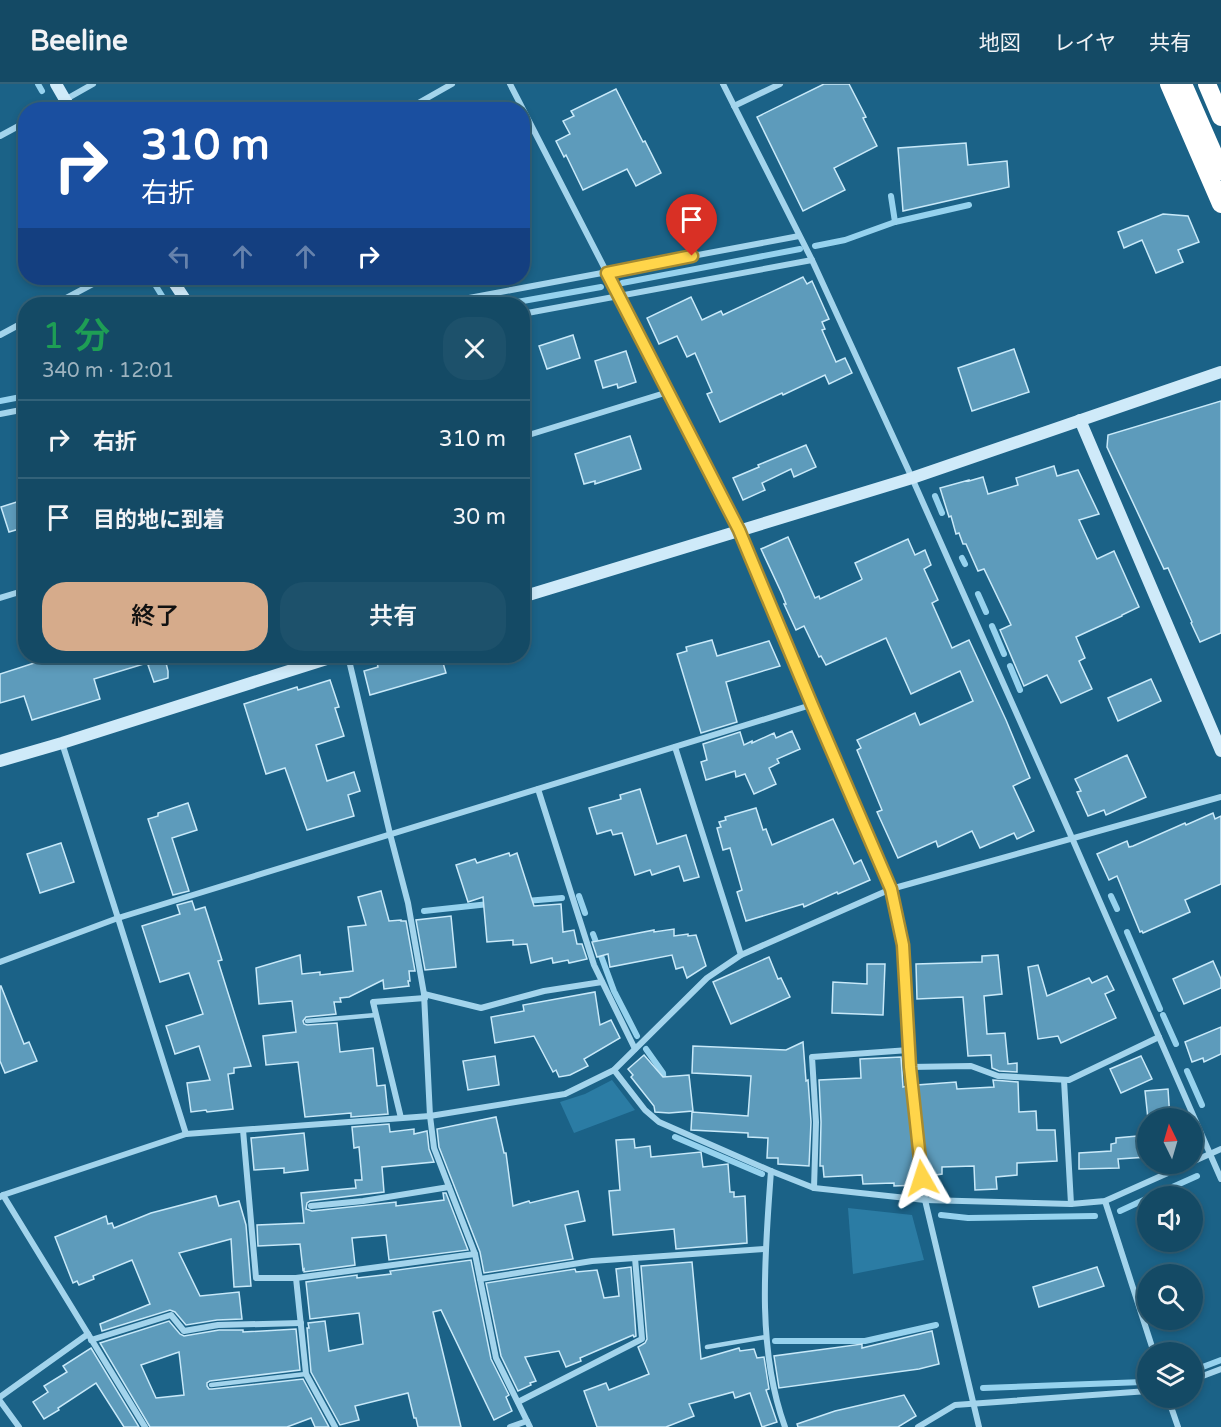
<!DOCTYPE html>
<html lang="ja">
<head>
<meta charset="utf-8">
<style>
	:root { --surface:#144a65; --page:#1d516b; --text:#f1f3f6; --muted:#9db3bf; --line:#336279; --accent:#d6ab8b }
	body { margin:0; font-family:"Varela Round","Noto Sans JP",sans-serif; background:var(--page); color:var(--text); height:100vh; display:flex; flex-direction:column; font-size:22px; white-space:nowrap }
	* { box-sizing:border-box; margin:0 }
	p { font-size:20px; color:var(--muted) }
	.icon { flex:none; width:33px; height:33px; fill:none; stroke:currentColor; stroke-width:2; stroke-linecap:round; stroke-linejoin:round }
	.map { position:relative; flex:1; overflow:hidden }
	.sheet { position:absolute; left:18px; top:213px; width:512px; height:366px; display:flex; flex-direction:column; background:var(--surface); border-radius:24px; box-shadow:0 3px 9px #0003,0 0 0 2px var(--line) }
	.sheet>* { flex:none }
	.banner { position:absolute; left:18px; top:18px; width:512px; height:183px; border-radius:24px; box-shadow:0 3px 9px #0003,0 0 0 2px var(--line); background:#1a4fa0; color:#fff; overflow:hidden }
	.needle { width:39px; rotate:355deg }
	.tools { position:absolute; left:1137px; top:1024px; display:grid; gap:12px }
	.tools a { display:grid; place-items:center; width:66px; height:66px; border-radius:50%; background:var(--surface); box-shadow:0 3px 9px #0003,0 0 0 2px var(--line); font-size:30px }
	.pin { position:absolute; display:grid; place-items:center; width:51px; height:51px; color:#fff; margin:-62px -26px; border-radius:50% 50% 50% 0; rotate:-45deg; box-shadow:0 0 6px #0007 }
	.pin .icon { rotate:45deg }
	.me { position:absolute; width:66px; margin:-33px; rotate:354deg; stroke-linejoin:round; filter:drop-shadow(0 0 4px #0008) }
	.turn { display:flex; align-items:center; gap:21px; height:126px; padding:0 24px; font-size:27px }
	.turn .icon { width:78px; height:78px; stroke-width:2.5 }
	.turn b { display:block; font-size:42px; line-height:51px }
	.lanes { display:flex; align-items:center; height:57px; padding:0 24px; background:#0003; justify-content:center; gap:30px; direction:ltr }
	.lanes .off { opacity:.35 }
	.round { display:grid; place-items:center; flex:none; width:63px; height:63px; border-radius:24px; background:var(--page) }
	.headline { display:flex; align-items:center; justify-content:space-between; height:102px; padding:0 24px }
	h1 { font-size:36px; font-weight:600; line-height:45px; color:#1e9e55 }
	.primary-button { display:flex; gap:12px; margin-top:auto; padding:12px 24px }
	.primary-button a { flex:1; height:69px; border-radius:24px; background:var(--accent); color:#111; font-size:24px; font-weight:600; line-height:69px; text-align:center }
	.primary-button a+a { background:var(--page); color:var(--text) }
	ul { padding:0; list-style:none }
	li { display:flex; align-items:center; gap:18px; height:78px; padding:0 24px; border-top:2px solid var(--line) }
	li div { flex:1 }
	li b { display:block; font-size:22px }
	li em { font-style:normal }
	header { display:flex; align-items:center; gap:36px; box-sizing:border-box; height:84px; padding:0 30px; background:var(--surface); border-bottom:2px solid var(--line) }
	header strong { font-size:28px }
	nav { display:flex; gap:33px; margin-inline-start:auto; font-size:21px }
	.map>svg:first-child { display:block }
	.green { fill:#2b7ca4 }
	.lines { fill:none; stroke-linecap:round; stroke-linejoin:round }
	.stream { stroke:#96d2ee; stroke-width:6 }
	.building { fill:#5d9bbb; stroke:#c8e9f9; stroke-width:1.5; fill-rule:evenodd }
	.lane { stroke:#a3d4ec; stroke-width:4.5 }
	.street { stroke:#a3d4ec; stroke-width:6 }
	.secondary { stroke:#cfeaf9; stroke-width:12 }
	.highway { stroke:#fff; stroke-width:18 }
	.route-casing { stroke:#a68a30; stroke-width:15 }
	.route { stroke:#ffd54a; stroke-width:10 }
</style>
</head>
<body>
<header>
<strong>Beeline</strong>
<nav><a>地図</a><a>レイヤ</a><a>共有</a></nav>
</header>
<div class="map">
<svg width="1221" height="1343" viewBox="0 0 1221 1343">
	<rect width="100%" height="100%" fill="#1b6287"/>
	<g class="green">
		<polygon points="612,996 635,1026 574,1049 560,1018 585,1010"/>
		<polygon points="848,1124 912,1131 924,1176 853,1190"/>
	</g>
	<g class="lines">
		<g class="stream">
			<polyline points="38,0 42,7"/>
			<polyline points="891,112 895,138"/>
			<polyline points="815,162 845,156 895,138 969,121"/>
			<polyline points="151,194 167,220"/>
			<polyline points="622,199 800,165"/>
			<polyline points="506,220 601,203"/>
			<polyline points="0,317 26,312"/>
			<polyline points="935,412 942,429"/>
			<polyline points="962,474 965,480"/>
			<polyline points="978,510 986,528"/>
			<polyline points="992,542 1004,570"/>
			<polyline points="1010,582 1020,606"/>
			<polyline points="579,812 585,829"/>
			<polyline points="1111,812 1117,825"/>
			<polyline points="526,817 562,814"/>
			<polyline points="424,827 489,820"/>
			<polyline points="1127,848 1160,925"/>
			<polyline points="593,850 614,907 637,952"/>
			<polyline points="1163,931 1176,960"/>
			<polyline points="646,965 663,989 664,1001"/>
			<polyline points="1187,987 1202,1021"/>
			<polyline points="675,1053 762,1090"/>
			<polyline points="1150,1113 1197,1092"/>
			<polyline points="1120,1127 1148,1114"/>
			<polyline points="941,1131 968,1134 1095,1132"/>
			<polyline points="775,1257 865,1257 936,1241"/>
			<polyline points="1192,1287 1221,1276"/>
			<polyline points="983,1304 1143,1298"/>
		</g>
	</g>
	<g class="building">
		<polygon points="824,0 849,0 866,33 863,34 877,62 834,84 845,106 803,127 757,33"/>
		<polygon points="616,5 643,58 645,57 661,89 636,102 627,85 583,106 566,71 564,73 556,57 570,50 563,37 574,32 571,27"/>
		<polygon points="966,59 968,81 1007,77 1009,103 903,127 898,64"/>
		<polygon points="1163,130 1188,132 1199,158 1178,166 1183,178 1156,189 1142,156 1124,164 1118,148"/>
		<polygon points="803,193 807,200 812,197 829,235 822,238 825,245 822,246 836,278 845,274 852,289 829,300 825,291 783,311 782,309 720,338 707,310 712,308 695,269 687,273 677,252 659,260 647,234 691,213 702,236 721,227 723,231"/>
		<polygon points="573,251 580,274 547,285 539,262"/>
		<polygon points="1014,265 1029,308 972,327 958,284"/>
		<polygon points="626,267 636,298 618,304 617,300 603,304 595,277"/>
		<polygon points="1221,317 1221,549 1200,558 1191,539 1192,538 1168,484 1164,485 1107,363 1108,351"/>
		<polygon points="630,352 641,385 595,400 595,397 584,400 575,370"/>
		<polygon points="806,361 816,383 794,393 791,385 762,399 765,406 743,416 733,394 759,383 758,381"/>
		<polygon points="1054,382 1057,392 1078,386 1099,430 1079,436 1097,475 1114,467 1139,523 1122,531 1122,532 1076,553 1085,574 1079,577 1092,605 1061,619 1047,591 1024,602 1000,546 1011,541 984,485 978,487 966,460 963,460 959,449 956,450 951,432 949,433 940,404 969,396 969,397 983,393 988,410 1018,401 1016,394"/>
		<polygon points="26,415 26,443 9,448 1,423"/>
		<polygon points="788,453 815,514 819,512 820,515 861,496 862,495 855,479 908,455 915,471 925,466 931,481 924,485 938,516 932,519 952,564 969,556 1006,636 1030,694 1013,702 1034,747 1017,755 1014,749 980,764 972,747 938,763 936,757 898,774 877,728 882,726 857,666 861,664 857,656 915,629 920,641 973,617 960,587 911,610 886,554 826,581 821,572 819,573 804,542 796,546 784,520 786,520 782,510 761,465"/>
		<polygon points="712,556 717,572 769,557 780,582 726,598 737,638 701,649 677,570 687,567 686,563"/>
		<polygon points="56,572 156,572 157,576 94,595 100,615 32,636 24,612 0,619 0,590"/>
		<polygon points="399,572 441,572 446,589 370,611 364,587 378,583 377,578"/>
		<polygon points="165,575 168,587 168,594 154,598 148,581"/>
		<polygon points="1151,595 1161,617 1118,637 1108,614"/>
		<polygon points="330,596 339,623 335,624 344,652 316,661 327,697 354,688 360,707 348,711 354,732 307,746 285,684 266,690 244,620 297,603 298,606"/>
		<polygon points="792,647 800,665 777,675 779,679 769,684 776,700 754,710 745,690 736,693 735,687 706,696 701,678 707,676 703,660 740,648 744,661 752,657 752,659 774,649 776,654"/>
		<polygon points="1127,671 1146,713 1106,731 1104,726 1088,732 1077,708 1081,707 1075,695"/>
		<polygon points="640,705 657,760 686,751 699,793 684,797 679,782 652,791 650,786 635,791 622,749 613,751 611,746 597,750 589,724 621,715 620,711"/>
		<polygon points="188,719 197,746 172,754 189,807 173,811 148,735 158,732 158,729"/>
		<polygon points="756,724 763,746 766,745 772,761 833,735 854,780 861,776 870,796 838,810 837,808 804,823 803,820 746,837 737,808 742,806 730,764 723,766 717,744 721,743 719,738 726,736 725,733"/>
		<polygon points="1213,729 1215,735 1221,732 1221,800 1185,816 1190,828 1143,849 1142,847 1140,848 1117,792 1109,796 1097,770 1127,757 1129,763 1133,762 1185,739 1186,741"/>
		<polygon points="61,759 74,798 40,809 27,770"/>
		<polygon points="509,769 510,772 517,769 534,822 561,820 563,848 574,846 577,860 582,860 587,875 569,879 568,876 553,879 552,874 531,879 527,860 513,861 513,856 487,858 483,813 468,818 456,781 475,775 477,779"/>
		<polygon points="381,807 389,837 401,836 401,837 406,837 415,887 409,887 410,897 408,897 409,902 384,905 383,896 349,913 340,914 341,918 334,918 336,930 306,933 303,937 304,940 307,941 337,939 340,968 373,964 377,1002 385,1001 388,1030 351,1033 351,1029 305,1033 298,978 266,981 263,952 296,948 292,917 259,920 256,884 300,871 302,890 320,888 320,891 353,887 348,843 366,841 358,813"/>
		<polygon points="192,817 195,826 205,823 222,876 218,877 251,982 234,984 234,989 228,990 233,1025 207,1028 206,1026 191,1028 187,999 210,996 199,962 175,970 166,942 203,930 189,889 160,898 142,842 180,830 177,821"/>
		<polygon points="451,832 456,883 425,886 416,836"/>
		<polygon points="674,845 674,852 688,850 688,852 696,851 706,882 687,894 683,883 676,885 672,871 610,883 608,870 597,873 592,858 654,846 654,848"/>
		<polygon points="998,871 1002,910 984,912 987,950 1005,949 1008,980 1017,979 1017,988 999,987 992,984 991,971 968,972 963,913 917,915 916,880 982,878 982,872"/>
		<polygon points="769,873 778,895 781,894 790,913 731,940 713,898"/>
		<polygon points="1213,877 1221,895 1221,904 1184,920 1173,895"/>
		<polygon points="867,880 885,880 883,931 832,929 833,898 867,900"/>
		<polygon points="1038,881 1047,912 1089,894 1092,899 1107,892 1114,906 1105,910 1116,934 1061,959 1058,952 1038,955 1028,883"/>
		<polygon points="0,902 1,902 24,960 29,958 37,977 5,989 0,977"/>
		<polygon points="595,908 600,941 611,936 620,954 584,975 588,982 570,991 559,993 556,986 553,988 534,952 495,959 491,933 524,927 523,921"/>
		<polygon points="1221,943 1221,970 1204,978 1203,974 1192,978 1185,958"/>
		<polygon points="803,958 806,997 808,996 811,1038 809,1082 778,1080 778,1074 767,1074 768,1054 748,1053 748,1049 691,1046 692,1028 748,1032 751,992 692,989 693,962 786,966"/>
		<polygon points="644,971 663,993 689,991 693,1027 669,1029 655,1028 654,1022 631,993 633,991 628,985"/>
		<polygon points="495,972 499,1001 468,1006 463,977"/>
		<polygon points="1141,972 1152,995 1121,1009 1110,985"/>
		<polygon points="901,973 903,1003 907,1002 918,1101 894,1102 894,1099 863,1100 862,1091 824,1093 823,1082 820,1082 821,1038 819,996 861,994 860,975"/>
		<polygon points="993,996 1018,998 1019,1028 1036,1027 1037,1046 1055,1046 1057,1077 1017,1079 1017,1091 996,1093 997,1105 975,1106 974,1082 942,1083 942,1090 936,1091 936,1100 929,1101 917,1001 956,998 957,1005 994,1003"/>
		<polygon points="1168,1005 1170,1035 1148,1035 1145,1007"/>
		<polygon points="496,1033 504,1069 506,1069 513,1122 529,1117 530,1119 578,1107 585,1137 565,1141 573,1175 484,1189 480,1168 439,1063 437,1045"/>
		<polygon points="389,1040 390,1048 414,1045 414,1050 427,1047 429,1065 434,1078 382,1083 384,1108 310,1117 307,1119 306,1125 312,1127 396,1118 396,1122 444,1116 443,1109 446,1109 468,1166 389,1176 386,1151 352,1154 355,1181 304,1188 304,1185 303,1186 300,1160 258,1162 257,1141 304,1139 301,1109 356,1104 355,1096 362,1096 359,1063 354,1064 352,1043"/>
		<polygon points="304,1049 308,1086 284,1089 284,1084 254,1086 251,1054"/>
		<polygon points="1148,1051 1148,1073 1118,1075 1119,1084 1079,1085 1079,1069 1111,1067 1111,1060 1116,1059 1116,1054"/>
		<polygon points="634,1055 635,1064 650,1062 651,1073 701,1068 703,1083 728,1080 730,1108 734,1108 734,1113 745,1112 747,1159 676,1165 674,1145 613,1151 609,1107 620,1106 616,1056"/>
		<polygon points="216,1112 219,1122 239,1117 246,1141 251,1202 234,1203 231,1155 179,1169 200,1212 239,1208 242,1235 217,1236 186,1241 175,1228 170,1226 102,1247 100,1240 150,1220 132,1176 93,1192 94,1195 79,1201 77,1197 73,1199 55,1153 106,1132 108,1140 112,1139 114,1144 151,1129"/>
		<polygon points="471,1176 491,1275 509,1311 506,1313 512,1327 494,1336 441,1226 433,1228 461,1343 418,1343 416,1334 414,1334 408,1309 355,1322 359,1336 340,1341 311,1288 307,1244 309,1244 308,1239 325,1237 329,1267 363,1260 359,1229 310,1235 306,1198 357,1191 357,1194 391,1190 390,1187"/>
		<polygon points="692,1178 701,1275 739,1264 740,1267 754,1265 757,1274 764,1273 769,1305 766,1306 777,1338 762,1343 750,1309 735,1314 733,1308 689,1320 694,1332 666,1343 597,1343 584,1307 606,1299 609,1306 649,1290 638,1263 645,1259 647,1255 641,1182"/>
		<polygon points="631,1183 636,1252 634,1253 633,1251 580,1274 581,1277 566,1283 559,1267 525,1273 536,1297 530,1299 531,1301 518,1307 501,1272 486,1199 575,1185 576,1188 597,1186 604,1214 619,1212 616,1185"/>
		<polygon points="1097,1183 1104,1202 1039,1223 1033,1203"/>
		<path d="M 169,1237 L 180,1250 L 184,1252 L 219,1246 L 243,1246 L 243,1248 L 296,1245 L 300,1286 L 210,1297 L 207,1299 L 207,1302 L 209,1305 L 212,1305 L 303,1295 L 329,1343 L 315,1343 L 311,1334 L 287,1343 L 150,1343 L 100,1259 ZM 179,1268 L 184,1311 L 156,1314 L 141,1281 Z"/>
		<polygon points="932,1247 939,1280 919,1285 779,1304 774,1272 862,1260 862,1264"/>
		<polygon points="91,1264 139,1343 124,1343 96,1299 58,1324 59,1326 44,1335 33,1318 48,1308 44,1302 67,1288 63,1282"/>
		<polygon points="904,1311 916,1332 898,1343 798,1343 797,1340 835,1327"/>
	</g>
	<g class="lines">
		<g class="lane">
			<polyline points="307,937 376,931"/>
			<polyline points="707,1263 766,1253"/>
			<polyline points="211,1301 306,1290"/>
		</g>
		<g class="street">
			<polyline points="510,0 739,446 811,621 891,805 903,861 910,983 925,1116 979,1343"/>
			<polyline points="723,0 812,176 912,394 1072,754 1221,1095"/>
			<polyline points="734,22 780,0"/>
			<polyline points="47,26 93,0"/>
			<polyline points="406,26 452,0"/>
			<polyline points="0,52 26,38"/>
			<polyline points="55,220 104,194"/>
			<polyline points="437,220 799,152"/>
			<polyline points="522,230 812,176"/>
			<polyline points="0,251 26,237"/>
			<polyline points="0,330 26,325"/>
			<polyline points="522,353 668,308"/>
			<polyline points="0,514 26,506"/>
			<polyline points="348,572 390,750 408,819 424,910 430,1032 434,1064 475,1170 496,1274 530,1343"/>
			<polyline points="62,659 118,834 186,1050"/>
			<polyline points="675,663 741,871"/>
			<polyline points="538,705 594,881 635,965"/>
			<polyline points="0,878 118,834 811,621"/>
			<polyline points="424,910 481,924 544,907 602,898"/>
			<polyline points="910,983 971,982 998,992 1069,996 1159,953"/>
			<polyline points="614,986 645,1026 659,1038 771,1087 814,1104 925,1116 1071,1120 1105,1117 1188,1080"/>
			<polyline points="1064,996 1071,1120"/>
			<polyline points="401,1034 373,918 425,914"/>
			<polyline points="243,1046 256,1194 296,1194 306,1290 335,1343"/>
			<polyline points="1192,1078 1221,1065"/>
			<path d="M 771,1087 C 765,1170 756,1264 785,1343"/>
			<polyline points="814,1104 816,1038 812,973 909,966"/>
			<polyline points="3,1111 145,1343"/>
			<polyline points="0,1113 3,1111 186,1050 430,1032 565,1010 614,986 707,894 741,871 891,805 1221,713"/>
			<polyline points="1105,1117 1154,1269"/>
			<polyline points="311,1122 363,1117 449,1103"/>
			<polyline points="296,1194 475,1170"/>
			<polyline points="480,1195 592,1177 765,1165"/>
			<polyline points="91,1256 171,1231 184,1247 218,1241 301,1239"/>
			<polyline points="1192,1296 1221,1285"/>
			<polyline points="0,1313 88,1250"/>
			<polyline points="1168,1314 1178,1343"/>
			<polyline points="0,1317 19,1343"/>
			<polyline points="518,1318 642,1255 635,1174"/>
			<polyline points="510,1343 527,1337"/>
			<polyline points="918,1343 955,1321 1148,1307"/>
		</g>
		<g class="secondary">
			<polyline points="56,0 71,26"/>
			<polyline points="171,194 188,220"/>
			<polyline points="1080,336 1221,667"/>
			<polyline points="522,513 912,394 1221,288"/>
			<polyline points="0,677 62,659 336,572"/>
		</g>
		<g class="highway">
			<polyline points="1169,0 1221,120"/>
			<polyline points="1183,0 1221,87"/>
			<polyline points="1207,0 1221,33"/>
		</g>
	</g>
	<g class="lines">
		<g class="route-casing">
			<polyline id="route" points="692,172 607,189 739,446 812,621 891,805 903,861 910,983 922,1094"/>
		</g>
		<use href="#route" class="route"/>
	</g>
</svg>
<div class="tools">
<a><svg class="needle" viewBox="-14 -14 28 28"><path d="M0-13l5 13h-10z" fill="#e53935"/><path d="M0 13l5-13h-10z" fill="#9db3bf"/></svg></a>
<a><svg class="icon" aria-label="sound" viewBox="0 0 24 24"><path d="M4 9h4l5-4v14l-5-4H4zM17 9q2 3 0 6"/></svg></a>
<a><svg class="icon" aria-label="search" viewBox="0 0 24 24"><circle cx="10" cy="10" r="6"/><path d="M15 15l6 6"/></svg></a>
<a><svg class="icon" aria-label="layers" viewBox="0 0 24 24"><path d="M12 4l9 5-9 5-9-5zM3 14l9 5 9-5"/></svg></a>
</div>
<div class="pin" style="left:692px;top:172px;background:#d93025"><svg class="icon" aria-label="arrive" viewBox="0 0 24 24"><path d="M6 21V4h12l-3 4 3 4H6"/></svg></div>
<svg class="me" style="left:922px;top:1094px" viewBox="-20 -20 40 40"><path d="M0-17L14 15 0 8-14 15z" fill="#ffd54a" stroke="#fff" stroke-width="4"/></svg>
<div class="banner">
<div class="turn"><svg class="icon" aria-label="right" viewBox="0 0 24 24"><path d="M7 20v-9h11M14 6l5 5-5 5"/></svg><div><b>310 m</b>右折</div></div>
<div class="lanes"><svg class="icon off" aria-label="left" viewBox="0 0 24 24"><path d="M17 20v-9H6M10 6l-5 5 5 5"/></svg><svg class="icon off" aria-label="ahead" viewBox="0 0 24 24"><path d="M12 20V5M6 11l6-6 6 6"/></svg><svg class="icon off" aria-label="ahead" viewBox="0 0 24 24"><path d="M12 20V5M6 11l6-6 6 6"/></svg><svg class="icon" aria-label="right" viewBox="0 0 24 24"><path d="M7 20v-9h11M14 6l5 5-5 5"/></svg></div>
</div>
<section class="sheet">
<div class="headline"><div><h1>1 分</h1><p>340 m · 12:01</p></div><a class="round"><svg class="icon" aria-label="close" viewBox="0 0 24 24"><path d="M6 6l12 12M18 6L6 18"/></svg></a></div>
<ul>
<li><svg class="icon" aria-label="right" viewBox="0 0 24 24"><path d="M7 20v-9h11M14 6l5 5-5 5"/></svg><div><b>右折</b></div><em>310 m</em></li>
<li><svg class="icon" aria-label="arrive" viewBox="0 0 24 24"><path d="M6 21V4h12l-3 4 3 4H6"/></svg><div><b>目的地に到着</b></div><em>30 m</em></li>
</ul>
<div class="primary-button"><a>終了</a><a>共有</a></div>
</section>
</div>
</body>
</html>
